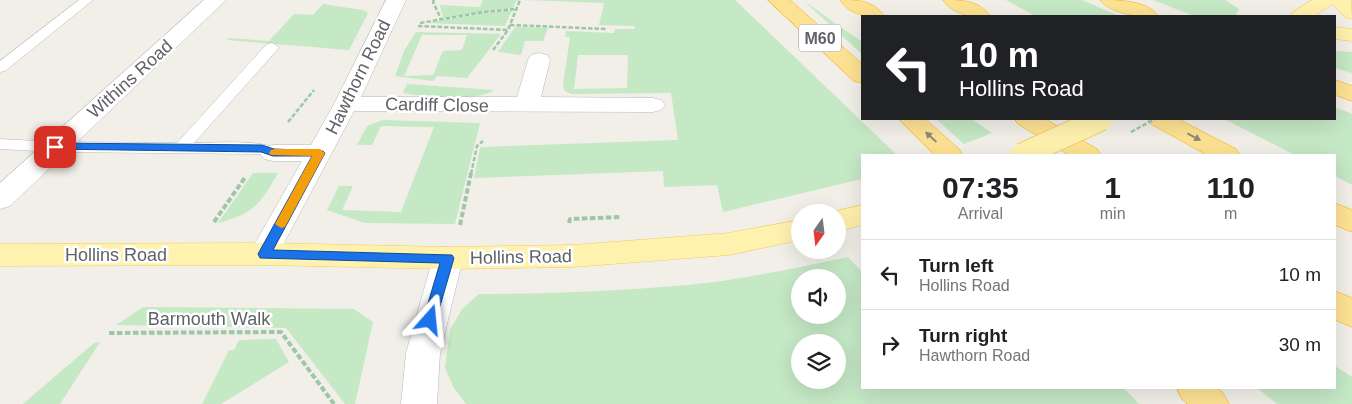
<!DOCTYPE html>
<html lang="en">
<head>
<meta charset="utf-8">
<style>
	:root { --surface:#fff; --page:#f6f6f6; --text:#202124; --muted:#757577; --line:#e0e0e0 }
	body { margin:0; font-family:Helvetica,sans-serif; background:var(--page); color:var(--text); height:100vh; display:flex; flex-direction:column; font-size:19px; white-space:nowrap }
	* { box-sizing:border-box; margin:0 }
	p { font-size:16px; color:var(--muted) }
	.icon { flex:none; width:28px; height:28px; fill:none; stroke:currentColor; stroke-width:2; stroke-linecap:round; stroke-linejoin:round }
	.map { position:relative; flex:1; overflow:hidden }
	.drawer { position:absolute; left:861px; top:154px; width:475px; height:235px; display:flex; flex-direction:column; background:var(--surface); border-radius:0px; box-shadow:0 5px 20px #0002 }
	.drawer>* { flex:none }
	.banner { position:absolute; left:861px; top:15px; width:475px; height:105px; border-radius:0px; box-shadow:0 5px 20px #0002; background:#202124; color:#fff; overflow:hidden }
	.needle { width:32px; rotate:194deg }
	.tools { position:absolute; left:791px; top:204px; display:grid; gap:10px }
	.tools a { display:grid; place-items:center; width:55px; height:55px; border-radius:50%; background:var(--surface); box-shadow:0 5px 20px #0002; font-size:25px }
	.pin { position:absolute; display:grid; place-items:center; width:42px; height:42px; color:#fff; margin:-21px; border-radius:10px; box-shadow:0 2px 8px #0006 }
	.me { position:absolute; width:55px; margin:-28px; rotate:18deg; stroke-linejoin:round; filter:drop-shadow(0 0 4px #0008) }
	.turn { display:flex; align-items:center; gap:18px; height:105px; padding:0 15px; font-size:22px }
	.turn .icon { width:65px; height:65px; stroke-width:2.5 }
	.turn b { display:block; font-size:35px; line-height:42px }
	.eta { display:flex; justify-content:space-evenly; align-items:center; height:85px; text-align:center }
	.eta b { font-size:30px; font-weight:600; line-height:35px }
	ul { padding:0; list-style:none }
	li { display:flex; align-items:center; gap:15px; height:70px; padding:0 15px; border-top:1px solid var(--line) }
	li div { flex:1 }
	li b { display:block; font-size:19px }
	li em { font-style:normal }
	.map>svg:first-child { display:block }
	.green { fill:#c5e8c5; fill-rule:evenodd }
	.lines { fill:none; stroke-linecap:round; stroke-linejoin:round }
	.lane-casing { stroke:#b5b8bc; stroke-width:1 }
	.street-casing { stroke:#b5b8bc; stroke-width:1 }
	.primary-casing { stroke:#f2c960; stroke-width:1 }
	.highway-casing { stroke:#f9ab00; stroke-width:1 }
	.path-far1 { stroke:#9cc7a9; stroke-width:2.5; stroke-dasharray:4.5 2; stroke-linecap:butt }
	.path { stroke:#9cc7a9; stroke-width:4; stroke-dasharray:5.5 2.5; stroke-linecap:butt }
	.lane { fill:#fff; fill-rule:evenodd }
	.street { fill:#fff; fill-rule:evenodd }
	.primary { fill:#fff2af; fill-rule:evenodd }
	.highway { fill:#fde293; fill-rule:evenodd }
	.primary-bridge-casing { stroke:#f2c960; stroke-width:25; stroke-linecap:butt }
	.path-bridge { stroke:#9cc7a9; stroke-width:2.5; stroke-dasharray:4.5 2; stroke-linecap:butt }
	.primary-bridge { stroke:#fff2af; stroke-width:23 }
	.oneway { fill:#8e8975 }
	.route { fill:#1a73e8; stroke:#114b97 }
	.slow { fill:#f59e0b }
	.labels { text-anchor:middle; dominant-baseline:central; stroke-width:5; stroke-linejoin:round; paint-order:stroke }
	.shield { fill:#fff; stroke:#8f9295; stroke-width:1 }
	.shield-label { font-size:16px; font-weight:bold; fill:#5f6368 }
	.street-label { font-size:18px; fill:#5f6368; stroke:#fff }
</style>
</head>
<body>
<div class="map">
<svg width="1352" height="404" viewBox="0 0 1352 404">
	<rect width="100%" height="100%" fill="#f1efe8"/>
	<g class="green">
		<polygon points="483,0 517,0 513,8 443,18 440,5 480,7"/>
		<path d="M 526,0 L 735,0 L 897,155 L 862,155 L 862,179 L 723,212 L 717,185 L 664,187 L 663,171 L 474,178 L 480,147 L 678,140 L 671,93 L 572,94 L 565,91 L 563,86 L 570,37 L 565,37 L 566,31 L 614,33 L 615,29 L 635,29 L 634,26 L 599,25 L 604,3 ZM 578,55 L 628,55 L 627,88 L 574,89 Z"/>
		<polygon points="1006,0 1082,0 1119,16 1035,16"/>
		<polygon points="1153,0 1225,0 1239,9 1235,16 1194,16"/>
		<polygon points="804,1 862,42 862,54"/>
		<polygon points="323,4 363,10 368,13 349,50 227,40 229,38 269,41 294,14 313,15"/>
		<polygon points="512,10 505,26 427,23 483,13"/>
		<polygon points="515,27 548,28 543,41 525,41 521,55 498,52"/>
		<path d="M 416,32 L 501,34 L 467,78 L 437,76 L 433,81 L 395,76 L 404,51 ZM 422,35 L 467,35 L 462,50 L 443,51 L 433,75 L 404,76 Z"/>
		<polygon points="1335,51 1352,52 1352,73 1335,68"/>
		<path d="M 407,84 L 494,90 C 479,102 422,97 403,93 Z"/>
		<polygon points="1335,107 1352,114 1352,185 1335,176 1335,155 1295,155 1224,119 1335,119"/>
		<polygon points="936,119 972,119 992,133 964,144"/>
		<polygon points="383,120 480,123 455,224 365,223 327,210 339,186 353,186 342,210 401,212 434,127 381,126 372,145 357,145 367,126"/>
		<path d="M 253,173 L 278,173 C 260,204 254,214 218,223 Z"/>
		<path d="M 848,257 L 862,272 L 862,388 L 1124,388 L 1139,404 L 466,404 L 454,388 L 445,368 L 450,330 L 462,309 L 479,294 C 548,294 619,291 687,285 C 741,280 795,268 848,257 ZM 800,278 L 838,278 L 838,315 L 800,315 ZM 800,342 L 838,342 L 838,380 L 800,380 Z"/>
		<polygon points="143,307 354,309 373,322 355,404 345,404 286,328 116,325"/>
		<polygon points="276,339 289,362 221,404 202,404 229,350 234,350 239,340"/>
		<polygon points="100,342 60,404 23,404 94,343"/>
		<polygon points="1335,366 1352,377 1352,404 1277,404 1257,388 1335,388"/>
	</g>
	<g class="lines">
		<g class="lane-casing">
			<g id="lane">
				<polygon points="79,0 93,0 5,71 0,72 0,61"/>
				<path d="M 272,43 L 279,47 L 277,50 L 194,143 C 212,143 272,138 281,153 L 279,157 L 273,158 L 260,154 L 55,152 L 0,149 L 0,139 L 55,142 L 177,143 L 267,44 Z"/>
			</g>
		</g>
		<g class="street-casing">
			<g id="street">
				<polygon points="204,0 226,0 10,206 0,209 0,183"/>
				<polygon points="386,0 406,0 361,97 517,97 528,60 531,55 539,53 547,55 550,60 541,97 653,98 661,100 665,105 661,110 653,112 354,111 274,262 264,265 254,262 249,254 302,161 273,161 264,159 260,153 264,147 273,145 311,145 334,104"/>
				<polygon points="448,247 458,250 463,258 440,353 437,404 401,404 406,353 433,258 438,250"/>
			</g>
		</g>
		<g class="primary-casing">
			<g id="primary">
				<polygon points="1312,0 1351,0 1352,19 1345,17 1333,4 1314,16 1290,16 1293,12"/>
				<polygon points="1335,27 1352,29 1352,41 1335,39"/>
				<polygon points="862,205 862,225 838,231 838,212 832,212"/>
				<polygon points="800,220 800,240 729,255 573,267 448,269 264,265 0,266 0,244 264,243 448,247 573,245 729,233"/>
			</g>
		</g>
		<g class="highway-casing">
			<g id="highway">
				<polygon points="768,0 790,0 862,64 862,83 854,81"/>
				<path d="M 840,0 C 857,0 873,0 884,16 C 866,17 851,16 840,0 Z"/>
				<path d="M 943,0 C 961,0 979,0 990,16 C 973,17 954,16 943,0 Z"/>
				<path d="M 1100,0 C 1117,0 1147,0 1158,16 C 1142,17 1111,15 1100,0 Z"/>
				<polygon points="1335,80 1352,86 1352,101 1335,95"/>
				<polygon points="899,119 925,119 959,149 963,155 935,155"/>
				<polygon points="1015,119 1045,119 1097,149 1101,155 1069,155 1018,124"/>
				<polygon points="1148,119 1178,119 1236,149 1240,155 1207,155 1151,124"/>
				<polygon points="1335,203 1352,210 1352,232 1335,225"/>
				<polygon points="1335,291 1352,298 1352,327 1335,320"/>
				<polygon points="1177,388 1218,388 1223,393 1229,404 1187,404 1182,399"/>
			</g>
		</g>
		<g class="path-far1">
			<polyline points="434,0 433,2 441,19"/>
			<polyline points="420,23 483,12 516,9"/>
			<polyline points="510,25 607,29"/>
			<polyline points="418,26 508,30"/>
			<polyline points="493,50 508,30 520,0"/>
			<polyline points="288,122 314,90"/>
			<polyline points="471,174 477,146 483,141"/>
		</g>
		<g class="path">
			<polyline points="214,222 246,176"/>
			<polyline points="569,223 570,219 621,217"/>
			<polyline points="460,225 471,173"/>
			<polyline points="109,333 281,332 334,404"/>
		</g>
		<use href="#lane" class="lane"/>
		<use href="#street" class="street"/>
		<use href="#primary" class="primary"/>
		<use href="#highway" class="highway"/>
		<g class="primary-bridge-casing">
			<polyline id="primary-bridge" points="1022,155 1101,119"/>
		</g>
		<polyline class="path-bridge" points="1131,132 1155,119"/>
		<use href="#primary-bridge" class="primary-bridge"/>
	</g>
	<defs><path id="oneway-solid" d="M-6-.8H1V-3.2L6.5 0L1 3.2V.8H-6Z" transform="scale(1.25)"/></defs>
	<g class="oneway">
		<use href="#oneway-solid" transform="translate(931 137) rotate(-137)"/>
		<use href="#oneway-solid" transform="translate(1194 137) rotate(28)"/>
	</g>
	<polygon class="route" points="55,143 262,145 274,149 323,151 325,153 273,250 452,255 454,258 436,320 435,324 430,326 425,324 423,320 440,263 260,258 258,254 312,156 273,156 261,152 52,149 50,147"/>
	<polygon class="slow" points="275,149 320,149 325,153 285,227 281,228 275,224 312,156 271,155 269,153 271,150"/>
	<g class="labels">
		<rect class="shield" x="799" y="24.5" width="42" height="27" rx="4"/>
		<g class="shield-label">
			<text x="820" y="38">M60</text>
		</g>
		<g class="street-label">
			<text transform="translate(358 77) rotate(-64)">Hawthorn Road</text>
			<text transform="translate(130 79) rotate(-42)">Withins Road</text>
			<text transform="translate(437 105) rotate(1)">Cardiff Close</text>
			<text x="116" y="255">Hollins Road</text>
			<text transform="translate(521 257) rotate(-1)">Hollins Road</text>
			<text x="209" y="319">Barmouth Walk</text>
		</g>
	</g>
</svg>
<div class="tools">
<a><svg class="needle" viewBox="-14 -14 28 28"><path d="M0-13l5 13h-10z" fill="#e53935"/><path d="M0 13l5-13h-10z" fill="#757577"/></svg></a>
<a><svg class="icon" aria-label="sound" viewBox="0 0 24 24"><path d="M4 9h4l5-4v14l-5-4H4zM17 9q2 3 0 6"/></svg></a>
<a><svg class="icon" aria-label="layers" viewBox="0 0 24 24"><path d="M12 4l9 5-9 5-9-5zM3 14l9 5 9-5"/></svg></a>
</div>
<div class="pin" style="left:55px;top:147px;background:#d93025"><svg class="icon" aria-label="arrive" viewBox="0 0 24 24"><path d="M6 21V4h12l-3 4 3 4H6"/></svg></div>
<svg class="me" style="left:430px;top:320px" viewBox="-20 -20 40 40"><path d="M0-17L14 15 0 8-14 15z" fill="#1a73e8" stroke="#fff" stroke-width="4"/></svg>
<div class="banner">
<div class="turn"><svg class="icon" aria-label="left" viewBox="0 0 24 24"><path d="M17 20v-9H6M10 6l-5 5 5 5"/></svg><div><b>10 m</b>Hollins Road</div></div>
</div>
<section class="drawer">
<div class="eta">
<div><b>07:35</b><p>Arrival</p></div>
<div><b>1</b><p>min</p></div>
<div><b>110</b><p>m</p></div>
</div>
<ul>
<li><svg class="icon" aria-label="left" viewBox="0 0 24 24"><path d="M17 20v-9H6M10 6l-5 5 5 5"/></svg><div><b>Turn left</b><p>Hollins Road</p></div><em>10 m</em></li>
<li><svg class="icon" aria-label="right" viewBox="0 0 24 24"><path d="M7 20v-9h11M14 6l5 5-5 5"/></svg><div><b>Turn right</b><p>Hawthorn Road</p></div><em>30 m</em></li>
</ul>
</section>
</div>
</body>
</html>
